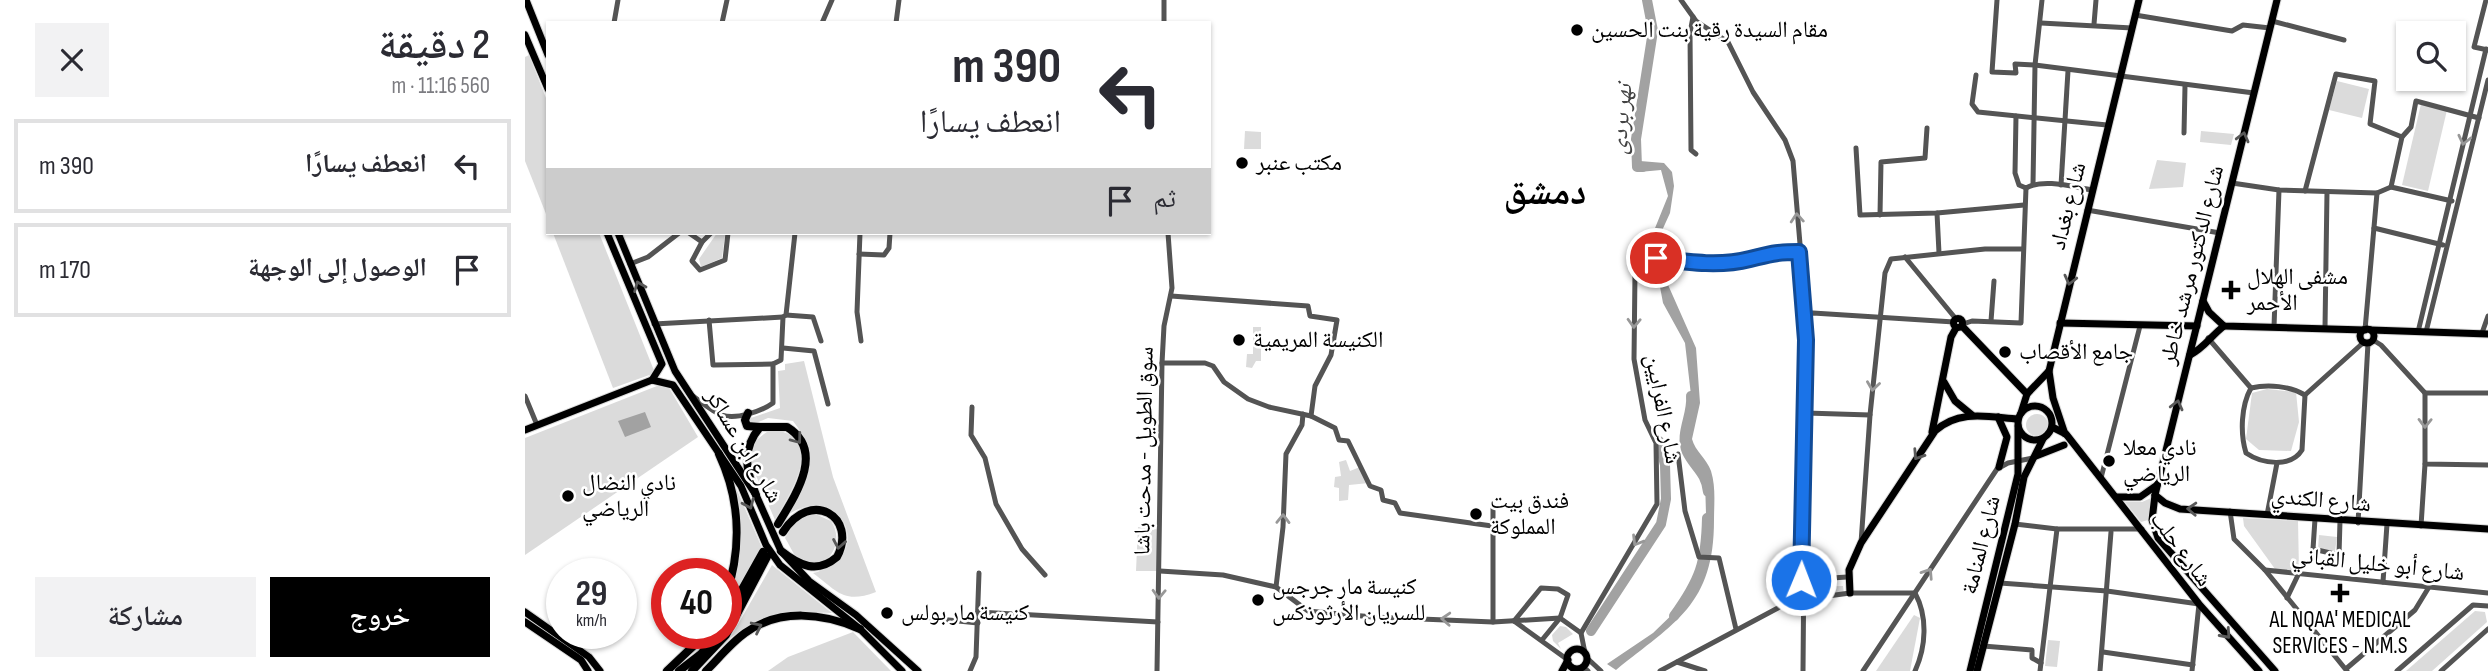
<!DOCTYPE html>
<html lang="ar">
<head>
<meta charset="utf-8">
<style>
	:root { --surface:#fff; --page:#f2f2f3; --text:#2b2b33; --muted:#7c7c81; --line:#e1e1e2; --accent:#000 }
	body { margin:0; font-family:"Sofia Sans Condensed","Noto Naskh Arabic",sans-serif; background:var(--page); color:var(--text); direction:rtl; height:100vh; display:flex; flex-direction:column; font-size:26px; white-space:nowrap }
	* { box-sizing:border-box; margin:0 }
	p { font-size:23px; color:var(--muted) }
	.icon { flex:none; width:38px; height:38px; fill:none; stroke:currentColor; stroke-width:2; stroke-linecap:round; stroke-linejoin:round }
	.map { position:relative; flex:1; overflow:hidden; direction:ltr }
	.drawer { display:flex; flex-direction:column; background:var(--surface); width:525px }
	.drawer>* { flex:none }
	.banner { position:absolute; left:21px; top:21px; width:665px; height:214px; border-radius:0px; box-shadow:0 2px 5px #0004; direction:rtl; background:#fff; color:var(--text); overflow:hidden }
	.tools { position:absolute; left:1871px; top:21px; display:grid; gap:14px }
	.tools a { display:grid; place-items:center; width:70px; height:70px; border-radius:0px; background:var(--surface); box-shadow:0 2px 5px #0004; font-size:35px }
	.speed { position:absolute; left:21px; top:558px; display:flex; gap:14px; font-size:35px; font-weight:700; text-align:center }
	.speed>* { display:grid; place-content:center; width:91px; height:91px; border-radius:50%; background:var(--surface); box-shadow:0 2px 5px #0004; line-height:1 }
	.speed small { font-size:18px; font-weight:400 }
	.speed .limit { border:10px solid #d22; background:#fff; color:#111 }
	.pin { position:absolute; display:grid; place-items:center; width:60px; height:60px; color:#fff; margin:-30px; border:4px solid #fff; border-radius:50%; box-shadow:0 2px 7px #0007 }
	.me { position:absolute; width:77px; margin:-38px; rotate:1deg; stroke-linejoin:round; filter:drop-shadow(0 0 5px #0008) }
	.turn { display:flex; align-items:center; gap:24px; height:147px; padding:0 35px; font-size:32px }
	.turn .icon { width:91px; height:91px; stroke-width:2.5 }
	.turn b { display:block; font-size:49px; line-height:60px }
	.then { display:flex; align-items:center; height:66px; padding:0 35px; background:#0003; gap:14px; font-size:26px }
	.round { display:grid; place-items:center; flex:none; width:74px; height:74px; border-radius:0px; background:var(--page) }
	.headline { display:flex; align-items:center; justify-content:space-between; height:119px; padding:0 35px }
	h1 { font-size:42px; font-weight:600; line-height:52px }
	.primary-button { display:flex; gap:14px; margin-top:auto; padding:14px 35px }
	.primary-button a { flex:1; height:80px; border-radius:0px; background:var(--accent); color:#fff; font-size:28px; font-weight:600; line-height:80px; text-align:center }
	.primary-button a+a { background:var(--page); color:var(--text) }
	ul { padding:0; list-style:none }
	li { display:flex; align-items:center; gap:21px; height:94px; margin:0 14px 10px; padding:0 21px; border:4px solid var(--line); border-radius:0px }
	li div { flex:1 }
	li b { display:block; font-size:26px }
	li em { font-style:normal }
	main { display:flex; flex:1; min-height:0 }
	.map>svg:first-child { display:block }
	.green { fill:#dbdbdb }
	.water { fill:#a2a2a2 }
	.lines { fill:none; stroke-linecap:round; stroke-linejoin:round }
	.river { stroke:#a2a2a2; stroke-width:10 }
	.major-casing { stroke:#dbdbdb; stroke-width:9 }
	.highway-casing { stroke:#dbdbdb; stroke-width:10 }
	.minor { stroke:#545454; stroke-width:5 }
	.major { stroke:#000; stroke-width:7 }
	.highway { stroke:#000; stroke-width:8 }
	.oneway { stroke:#595959 }
	.oneway2 { stroke:#989898 }
	.route-casing { stroke:#114b97; stroke-width:18 }
	.route { stroke:#1a73e8; stroke-width:12 }
	.poi-dot { fill:#000; stroke:#fff; stroke-width:2.5 }
	.labels { text-anchor:middle; dominant-baseline:central; stroke-width:5; stroke-linejoin:round; paint-order:stroke }
	.poi-label { font-size:23px; fill:#000; stroke:#fff; text-anchor:start }
	.street-label { font-size:23px; fill:#000; stroke:#fff }
	.water-label { font-size:24px; font-style:italic; fill:#434343; stroke:#fff }
	.town-label { font-size:37px; font-weight:bold; fill:#000; stroke:#fff }
</style>
</head>
<body>
<main>
<div class="map">
<svg width="1963" height="671" viewBox="0 0 1963 671">
	<rect width="100%" height="100%" fill="#fff"/>
	<g class="green">
		<polygon points="4,55 23,103 23,219 0,161 0,57"/>
		<polygon points="1812,81 1844,89 1837,118 1804,110"/>
		<polygon points="1896,104 1922,110 1903,191 1877,185"/>
		<polygon points="720,131 736,132 736,149 719,149"/>
		<polygon points="1676,131 1709,134 1706,145 1675,142"/>
		<polygon points="1632,160 1661,163 1658,187 1624,189"/>
		<polygon points="28,233 74,233 130,373 88,388"/>
		<polygon points="192,233 200,235 197,258 176,267 174,259"/>
		<polygon points="728,327 736,327 736,361 731,361 727,368 721,367 722,354 728,354"/>
		<path d="M 279,361 L 308,477 L 351,592 C 319,604 313,592 288,573 C 351,559 319,480 264,514 C 284,477 297,458 268,421 L 243,418 L 226,425 L 223,419 L 255,408 L 253,371 L 260,370 L 260,364 Z"/>
		<polygon points="137,384 143,386 173,437 0,555 0,438"/>
		<polygon points="1742,389 1771,392 1774,422 1766,451 1734,450 1721,439 1727,393"/>
		<circle cx="1512" cy="425" r="11"/>
		<path d="M 246,430 C 304,434 265,494 250,520 L 226,464 C 225,447 231,437 246,430 Z"/>
		<polygon points="821,460 825,471 835,467 844,483 824,485 823,500 814,501 814,488 809,487 810,477 816,476 814,462"/>
		<polygon points="209,483 237,548 201,612 214,524"/>
		<polygon points="1626,498 1623,520 1616,522 1600,502 1617,502"/>
		<path d="M 288,513 L 306,521 C 324,548 293,579 272,558 C 267,552 264,544 260,538 L 273,518 Z"/>
		<polygon points="1718,518 1773,521 1774,571 1750,569 1719,526"/>
		<polygon points="613,527 636,530 635,571 611,571"/>
		<polygon points="1794,535 1812,537 1810,551 1793,549"/>
		<path d="M 247,565 L 307,613 C 262,611 243,611 205,638 Z"/>
		<polygon points="1318,586 1319,594 1286,601 1287,587"/>
		<polygon points="1950,611 1960,612 1962,622 1907,671 1881,671"/>
		<polygon points="1389,615 1395,618 1385,671 1351,671"/>
		<polygon points="1035,626 1041,627 1048,634 1033,643 1036,649 1028,641 1027,635"/>
		<polygon points="328,632 366,671 243,671 263,657"/>
		<polygon points="1523,640 1535,641 1532,667 1520,666"/>
	</g>
	<g class="water">
		<path d="M 1111,155 L 1115,161 L 1139,163 L 1147,172 L 1149,186 L 1145,213 L 1135,235 L 1136,269 L 1171,348 L 1175,403 L 1167,439 C 1170,451 1182,459 1186,471 C 1191,487 1189,504 1189,520 C 1189,605 1150,622 1091,670 L 1082,664 L 1128,633 L 1156,606 L 1175,571 L 1182,548 L 1180,480 L 1159,445 L 1167,404 L 1160,343 L 1138,303 L 1126,238 L 1143,196 L 1136,170 L 1114,172 Z"/>
		<polygon points="120,412 126,427 100,437 93,421"/>
	</g>
	<g class="lines">
		<g class="river">
			<polyline points="1118,167 1112,167 1111,139 1128,31 1122,0"/>
			<path d="M 1166,396 C 1168,415 1154,434 1162,452 C 1169,467 1181,472 1183,492"/>
			<path d="M 1149,616 C 1175,580 1181,563 1182,518"/>
			<polyline points="1066,631 1136,524 1141,499 1140,465 1134,441"/>
		</g>
		<g class="major-casing">
			<g id="major">
				<polyline points="1,0 23,55"/>
				<polyline points="0,35 23,89"/>
				<polyline points="82,233 137,364 127,380"/>
				<polyline points="93,233 150,371 231,495 256,551 284,581 331,615 393,671"/>
				<polyline points="1678,301 1684,312 1699,326 1840,330"/>
				<circle cx="1433" cy="323" r="4.5"/>
				<polyline points="1535,323 1672,326"/>
				<polyline points="1437,326 1502,394"/>
				<circle cx="1842" cy="336" r="7"/>
				<polyline points="1846,330 1963,334"/>
				<path d="M 1665,355 C 1679,348 1686,336 1699,326"/>
				<polyline points="1524,371 1528,398 1540,434"/>
				<polyline points="1419,382 1430,401 1447,415"/>
				<circle cx="1510" cy="423" r="17"/>
				<polyline points="1496,413 1502,394 1524,371 1614,0"/>
				<polyline points="1473,417 1482,437 1474,467"/>
				<polyline points="1527,427 1541,434 1674,604 1734,671"/>
				<polyline points="0,430 127,380 148,385 216,486 241,545 255,565 335,629 377,671"/>
				<polyline points="1407,432 1426,337 1431,328"/>
				<polyline points="1511,456 1539,445"/>
				<polyline points="1630,495 1640,503 1655,509 1963,529"/>
				<polyline points="1592,497 1615,497 1632,485"/>
				<path d="M 1325,593 L 1324,570 L 1336,543 L 1410,431 C 1434,409 1464,417 1493,419"/>
				<polyline points="0,612 64,657 75,671"/>
				<polyline points="0,622 56,660 63,671"/>
				<circle cx="1052" cy="659" r="10"/>
				<polyline points="1037,671 1043,660"/>
				<polyline points="1445,671 1493,474 1493,426"/>
				<polyline points="1452,671 1490,524 1499,477 1518,439"/>
				<polyline points="1750,671 1633,538 1627,520 1630,495 1752,0"/>
			</g>
		</g>
		<g class="highway-casing">
			<g id="highway">
				<polyline points="223,413 220,420 222,426 235,427"/>
				<path d="M 194,454 C 215,499 217,548 201,596"/>
				<path d="M 231,495 C 221,470 216,450 235,427 L 262,427 C 301,451 270,496 253,524"/>
				<path d="M 256,551 C 275,566 292,574 312,557 C 333,517 286,488 258,532"/>
				<polyline points="201,618 238,552"/>
				<polyline points="142,671 181,634"/>
				<polyline points="154,671 176,654 192,634"/>
				<polyline points="167,671 201,635 242,557"/>
				<path d="M 181,671 C 194,658 206,643 220,633 C 255,608 298,613 335,629"/>
			</g>
		</g>
		<g class="minor">
			<polyline points="639,0 639,23"/>
			<polyline points="1156,0 1171,21 1203,42 1228,92 1260,140 1268,161 1281,315 1278,671"/>
			<polyline points="1472,0 1467,72 1491,73 1490,64 1510,65 1729,93"/>
			<polyline points="1961,0 1949,47 1963,50"/>
			<polyline points="1610,15 1707,31 1718,25 1745,28"/>
			<polyline points="1168,17 1165,33 1166,150 1171,154"/>
			<polyline points="1747,21 1819,40"/>
			<polyline points="89,23 93,0"/>
			<polyline points="197,23 202,0"/>
			<polyline points="297,23 307,0"/>
			<polyline points="371,23 374,0"/>
			<polyline points="1516,23 1607,28"/>
			<polyline points="1569,24 1571,0"/>
			<polyline points="1451,75 1447,104 1453,112 1582,125"/>
			<path d="M 1491,116 L 1490,173 L 1494,185 L 1501,188 C 1519,178 1548,187 1567,190"/>
			<polyline points="1659,133 1660,86"/>
			<polyline points="1331,148 1335,215 1412,213 1499,205"/>
			<polyline points="1707,183 1754,190 1852,193 1866,187 1927,201"/>
			<polyline points="1508,184 1510,65 1517,0"/>
			<polyline points="1536,185 1543,71"/>
			<polyline points="1866,187 1877,137 1886,127 1891,101 1954,118"/>
			<polyline points="1780,191 1811,74 1850,81 1845,124 1877,137"/>
			<polyline points="1562,210 1695,233"/>
			<polyline points="1412,213 1414,253"/>
			<polyline points="1355,215 1356,162 1400,158 1402,128"/>
			<polyline points="1849,228 1918,245"/>
			<polyline points="164,233 177,242"/>
			<polyline points="186,233 177,242 167,261 175,270 200,260 203,233"/>
			<polyline points="335,233 332,312 336,341"/>
			<polyline points="334,254 359,255 364,248 365,233"/>
			<path d="M 1105,255 C 1135,263 1195,267 1226,259 C 1245,254 1254,252 1274,252"/>
			<polyline points="1380,257 1431,319"/>
			<polyline points="105,264 123,257 154,233"/>
			<polyline points="646,296 783,306 785,316 812,320 806,355 790,386 786,416"/>
			<polyline points="261,315 288,317 296,341"/>
			<polyline points="1281,315 1288,313 1429,322"/>
			<polyline points="184,320 188,365 248,364"/>
			<polyline points="1466,321 1469,281"/>
			<polyline points="129,324 258,317"/>
			<polyline points="1438,324 1447,321 1496,323 1501,188"/>
			<polyline points="1749,327 1754,190"/>
			<polyline points="1800,328 1802,192"/>
			<polyline points="1840,330 1852,193"/>
			<polyline points="1893,332 1961,49"/>
			<polyline points="1901,332 1963,80"/>
			<polyline points="1957,333 1963,316"/>
			<polyline points="1683,338 1726,388"/>
			<polyline points="1848,340 1856,345 1900,393"/>
			<polyline points="258,348 289,351 303,404"/>
			<polyline points="637,363 680,363 688,366 699,382 723,399 744,407 786,416 810,428 814,440 823,441 845,486 856,490 858,500 870,503 875,513 967,526"/>
			<path d="M 1726,388 C 1716,406 1715,433 1721,453 C 1737,464 1766,468 1777,450 L 1780,395 L 1839,342"/>
			<path d="M 1726,388 C 1743,384 1765,386 1780,395"/>
			<polyline points="1963,393 1900,393 1900,464 1963,465"/>
			<polyline points="0,396 12,425"/>
			<path d="M 168,396 C 177,402 187,412 197,415 C 211,420 237,411 248,403 L 248,364 L 256,360 L 258,317 L 261,315 L 270,233"/>
			<polyline points="447,407 446,435 460,458 471,504 497,549 520,575"/>
			<polyline points="1281,413 1345,415"/>
			<polyline points="1153,454 1160,511 1174,557 1194,558 1211,629"/>
			<polyline points="1576,478 1615,326"/>
			<polyline points="1705,511 1709,539 1740,570 1822,671"/>
			<polyline points="1742,515 1752,463"/>
			<polyline points="1790,519 1788,549 1814,555 1815,521"/>
			<polyline points="1833,523 1843,343"/>
			<polyline points="1490,524 1532,529 1617,529"/>
			<polyline points="1896,526 1900,464"/>
			<polyline points="1336,543 1345,415 1360,273 1366,259 1460,249 1497,249"/>
			<polyline points="1740,570 1963,593"/>
			<polyline points="635,571 698,575 751,587 783,611 848,617 968,622 1035,618 1056,633 1060,653"/>
			<polyline points="1276,580 1322,577"/>
			<polyline points="1858,582 1862,524"/>
			<polyline points="1475,583 1582,591 1674,604 1667,671"/>
			<polyline points="751,587 758,527 761,454 777,425 778,414"/>
			<polyline points="1762,598 1774,573"/>
			<polyline points="453,612 633,622"/>
			<polyline points="404,618 453,623"/>
			<polyline points="989,621 1016,588 1033,589 1043,595 1035,618 1017,640"/>
			<polyline points="989,621 1043,660"/>
			<polyline points="968,622 968,509"/>
			<polyline points="1056,633 1132,504 1131,443 1120,420 1109,359 1110,273 1105,255"/>
			<polyline points="1458,646 1507,650 1507,658 1516,663"/>
			<polyline points="1578,652 1668,665"/>
			<polyline points="1062,658 1076,671"/>
			<polyline points="1152,662 1180,671"/>
			<polyline points="1058,667 1063,671"/>
			<polyline points="1822,668 1890,610 1904,587"/>
			<polyline points="445,671 451,657 454,573"/>
			<polyline points="632,671 637,363 639,326 647,288 643,233"/>
			<path d="M 1135,671 L 1266,601 L 1325,593 L 1390,593 C 1403,617 1401,647 1390,671"/>
			<polyline points="1338,671 1472,469 1483,463 1508,458"/>
			<polyline points="1515,671 1532,529"/>
			<polyline points="1575,671 1586,532"/>
			<polyline points="1872,671 1948,605 1963,606"/>
			<polyline points="1916,671 1963,629"/>
		</g>
		<use href="#major" class="major"/>
		<use href="#highway" class="highway"/>
	</g>
	<defs><path id="oneway-chevron" d="M-2-3.5L2.5 0L-2 3.5" fill="none" stroke-width="1.6" stroke-linecap="round" stroke-linejoin="round" transform="scale(1.75)"/></defs>
	<g class="oneway">
		<use href="#oneway-chevron" transform="translate(1718 137) rotate(-76)"/>
		<use href="#oneway-chevron" transform="translate(1545 280) rotate(104)"/>
		<use href="#oneway-chevron" transform="translate(114 286) rotate(-112)"/>
		<use href="#oneway-chevron" transform="translate(1652 405) rotate(-76)"/>
		<use href="#oneway-chevron" transform="translate(272 439) rotate(53)"/>
		<use href="#oneway-chevron" transform="translate(1393 455) rotate(123)"/>
		<use href="#oneway-chevron" transform="translate(224 504) rotate(67)"/>
		<use href="#oneway-chevron" transform="translate(1667 509) rotate(-177)"/>
		<use href="#oneway-chevron" transform="translate(314 544) rotate(100)"/>
		<use href="#oneway-chevron" transform="translate(232 627) rotate(-26)"/>
		<use href="#oneway-chevron" transform="translate(1701 634) rotate(48)"/>
	</g>
	<g class="oneway2">
		<use href="#oneway-chevron" transform="translate(1939 140) rotate(103)"/>
		<use href="#oneway-chevron" transform="translate(1272 218) rotate(-94)"/>
		<use href="#oneway-chevron" transform="translate(1109 323) rotate(92)"/>
		<use href="#oneway-chevron" transform="translate(1348 386) rotate(98)"/>
		<use href="#oneway-chevron" transform="translate(1900 423) rotate(91)"/>
		<use href="#oneway-chevron" transform="translate(758 519) rotate(-89)"/>
		<use href="#oneway-chevron" transform="translate(1112 541) rotate(121)"/>
		<use href="#oneway-chevron" transform="translate(1403 573) rotate(-57)"/>
		<use href="#oneway-chevron" transform="translate(634 594) rotate(92)"/>
		<use href="#oneway-chevron" transform="translate(921 619) rotate(-177)"/>
	</g>
	<g class="lines">
		<g class="route-casing">
			<path id="route" d="M 1131,258 C 1162,262 1194,267 1225,259 C 1246,254 1251,252 1274,252 L 1281,340 L 1276,580"/>
		</g>
		<use href="#route" class="route"/>
	</g>
	<g class="poi-dot">
		<circle cx="1052" cy="30" r="7"/>
		<circle cx="717" cy="163" r="7"/>
		<path d="M1702.5 279.5h7v7h7v7h-7v7h-7v-7h-7v-7h7z"/>
		<circle cx="714" cy="340" r="7"/>
		<circle cx="1480" cy="352" r="7"/>
		<circle cx="1584" cy="461" r="7"/>
		<circle cx="43" cy="496" r="7"/>
		<circle cx="951" cy="514" r="7"/>
		<path d="M1811.5 582.5h7v7h7v7h-7v7h-7v-7h-7v-7h7z"/>
		<circle cx="733" cy="600" r="7"/>
		<circle cx="362" cy="613" r="7"/>
	</g>
	<g class="labels">
		<g class="poi-label">
			<text x="1066" y="30">مقام السيدة رقية بنت الحسين</text>
			<text x="731" y="163">مكتب عنبر</text>
			<text x="1722" y="277">مشفى الهلال<tspan x="1722" dy="26">الأحمر</tspan></text>
			<text x="728" y="340">الكنيسة المريمية</text>
			<text x="1494" y="352">جامع الأقصاب</text>
			<text x="1598" y="448">نادي معلا<tspan x="1598" dy="26">الرياضي</tspan></text>
			<text x="57" y="483">نادي النضال<tspan x="57" dy="26">الرياضي</tspan></text>
			<text x="965" y="501">فندق بيت<tspan x="965" dy="26">المملوكة</tspan></text>
			<text x="747" y="587">كنيسة مار جرجس<tspan x="747" dy="26">للسريان الأرثوذكس</tspan></text>
			<text x="376" y="613">كنيسة مار بولس</text>
			<text x="1815" y="620" text-anchor="middle">AL NQAA' MEDICAL<tspan x="1815" dy="26">SERVICES - N.M.S</tspan></text>
		</g>
		<g class="street-label">
			<text transform="translate(1543 206) rotate(-76)">شارع بغداد</text>
			<text transform="translate(1667 265) rotate(-76)">شارع الدكتور مرشد خاطر</text>
			<text transform="translate(1138 409) rotate(79)">شارع الفرايين</text>
			<text transform="translate(219 446) rotate(59)">شارع ابن عساكر</text>
			<text transform="translate(619 451) rotate(-89)">سوق الطويل - مدحت باشا</text>
			<text transform="translate(1796 500) rotate(5)">شارع الكندي</text>
			<text transform="translate(1456 545) rotate(-76)">شارع المنامة</text>
			<text transform="translate(1656 549) rotate(53)">شارع حلب</text>
			<text transform="translate(1853 564) rotate(6)">شارع أبو خليل القباني</text>
		</g>
		<g class="water-label">
			<text transform="translate(1096 119) rotate(-85)">نهر بردى</text>
		</g>
		<g class="town-label">
			<text x="1020" y="193">دمشق</text>
		</g>
	</g>
</svg>
<div class="tools">
<a><svg class="icon" aria-label="search" viewBox="0 0 24 24"><circle cx="10" cy="10" r="6"/><path d="M15 15l6 6"/></svg></a>
</div>
<div class="speed"><div>29<small>km/h</small></div><div class="limit">40</div></div>
<div class="pin" style="left:1131px;top:258px;background:#d93025"><svg class="icon" aria-label="arrive" viewBox="0 0 24 24"><path d="M6 21V4h12l-3 4 3 4H6"/></svg></div>
<svg class="me" style="left:1276px;top:580px" viewBox="-20 -20 40 40"><circle r="17" fill="#1a73e8" stroke="#fff" stroke-width="3"/><path d="M0-11L8 9 0 5-8 9z" fill="#fff"/></svg>
<div class="banner">
<div class="turn"><svg class="icon" aria-label="left" viewBox="0 0 24 24"><path d="M17 20v-9H6M10 6l-5 5 5 5"/></svg><div><b>390 m</b>انعطف يسارًا</div></div>
<div class="then">ثم<svg class="icon" aria-label="arrive" viewBox="0 0 24 24"><path d="M6 21V4h12l-3 4 3 4H6"/></svg></div>
</div>
</div>
<section class="drawer">
<div class="headline"><div><h1>2 دقيقة</h1><p>560 m · 11:16</p></div><a class="round"><svg class="icon" aria-label="close" viewBox="0 0 24 24"><path d="M6 6l12 12M18 6L6 18"/></svg></a></div>
<ul>
<li><svg class="icon" aria-label="left" viewBox="0 0 24 24"><path d="M17 20v-9H6M10 6l-5 5 5 5"/></svg><div><b>انعطف يسارًا</b></div><em>390 m</em></li>
<li><svg class="icon" aria-label="arrive" viewBox="0 0 24 24"><path d="M6 21V4h12l-3 4 3 4H6"/></svg><div><b>الوصول إلى الوجهة</b></div><em>170 m</em></li>
</ul>
<div class="primary-button"><a>خروج</a><a>مشاركة</a></div>
</section>
</main>
</body>
</html>
